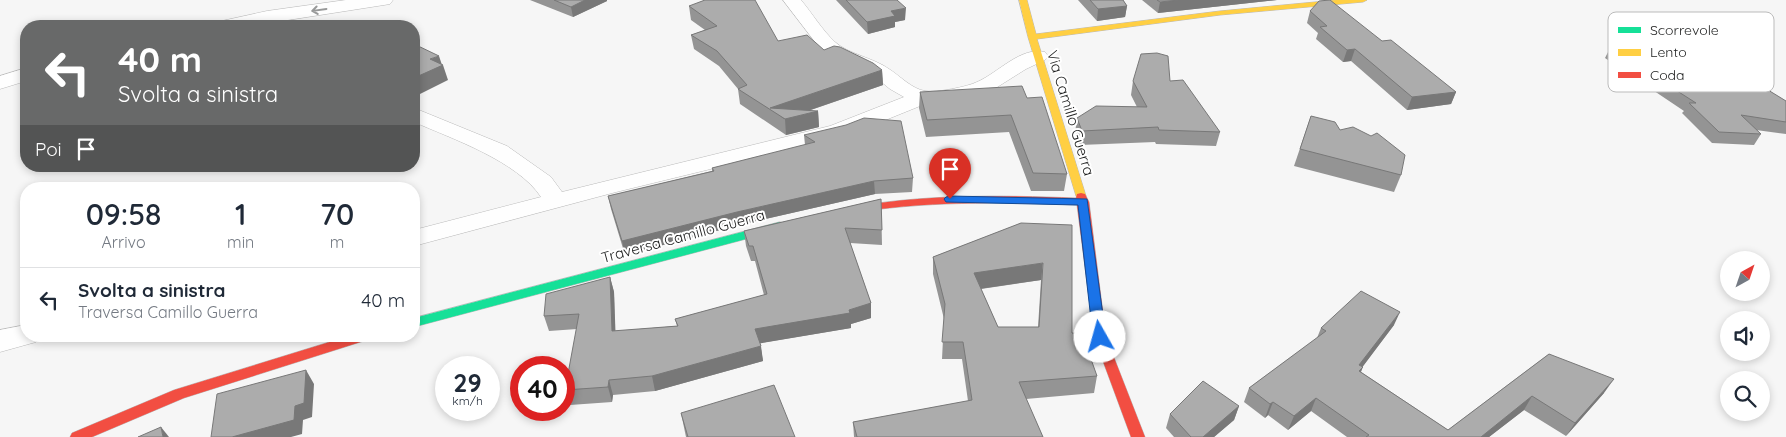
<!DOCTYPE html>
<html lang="it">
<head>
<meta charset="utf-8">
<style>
	:root { --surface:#fff; --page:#f6f6f7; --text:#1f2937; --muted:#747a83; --line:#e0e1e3 }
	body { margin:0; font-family:Quicksand,sans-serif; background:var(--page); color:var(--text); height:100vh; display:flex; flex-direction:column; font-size:19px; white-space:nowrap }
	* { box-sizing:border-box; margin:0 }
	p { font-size:16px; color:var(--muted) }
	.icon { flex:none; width:28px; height:28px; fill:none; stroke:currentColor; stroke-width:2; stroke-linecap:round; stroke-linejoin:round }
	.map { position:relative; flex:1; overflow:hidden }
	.details { position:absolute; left:20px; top:182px; width:400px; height:160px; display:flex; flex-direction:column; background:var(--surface); border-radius:20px; box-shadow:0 2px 8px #0003 }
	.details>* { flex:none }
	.hud { position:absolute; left:20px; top:20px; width:400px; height:152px; border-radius:20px; box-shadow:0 2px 8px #0003; background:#686969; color:#fff; overflow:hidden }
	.needle { width:32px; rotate:40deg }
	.buttons { position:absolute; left:1720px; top:251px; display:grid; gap:10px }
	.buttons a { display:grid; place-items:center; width:50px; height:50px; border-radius:50%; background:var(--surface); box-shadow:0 2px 8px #0003; font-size:25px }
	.speed { position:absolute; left:435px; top:356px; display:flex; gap:10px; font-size:25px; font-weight:700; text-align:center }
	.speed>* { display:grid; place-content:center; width:65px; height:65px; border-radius:50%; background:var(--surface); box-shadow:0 2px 8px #0003; line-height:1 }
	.speed small { font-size:12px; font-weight:400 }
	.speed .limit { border:8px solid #d22; background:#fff; color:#111 }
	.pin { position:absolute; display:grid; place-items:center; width:42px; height:42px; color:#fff; margin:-51px -21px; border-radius:50% 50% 50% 0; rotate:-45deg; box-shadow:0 0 5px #0007 }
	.pin .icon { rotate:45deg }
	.me { position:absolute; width:55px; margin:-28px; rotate:353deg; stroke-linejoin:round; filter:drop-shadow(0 0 4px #0008) }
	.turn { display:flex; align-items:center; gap:18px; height:105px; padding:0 15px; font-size:22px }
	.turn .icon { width:65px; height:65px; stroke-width:2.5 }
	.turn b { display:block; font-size:35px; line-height:42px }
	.then { display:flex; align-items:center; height:48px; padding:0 15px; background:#0003; gap:10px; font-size:19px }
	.eta { display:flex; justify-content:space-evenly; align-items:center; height:85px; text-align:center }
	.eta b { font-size:30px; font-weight:600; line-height:35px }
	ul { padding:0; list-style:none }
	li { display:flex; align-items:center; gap:15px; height:65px; padding:0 15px; border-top:1px solid var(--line) }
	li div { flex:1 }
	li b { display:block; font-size:19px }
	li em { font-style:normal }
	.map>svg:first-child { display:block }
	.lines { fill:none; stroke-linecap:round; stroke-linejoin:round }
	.street-casing { stroke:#bababa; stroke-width:1 }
	.fast-casing { stroke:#bababa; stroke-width:1 }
	.slow-casing { stroke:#bababa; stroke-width:1 }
	.jam-casing { stroke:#bababa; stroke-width:1 }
	.street { fill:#fefefe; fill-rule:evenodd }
	.fast { fill:#16e098; fill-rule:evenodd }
	.slow { fill:#ffcf43; fill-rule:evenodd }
	.jam { fill:#f24e42; fill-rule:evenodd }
	.wall { fill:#949494; fill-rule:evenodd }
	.shaded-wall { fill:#787878 }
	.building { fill:#acacac; stroke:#787878; fill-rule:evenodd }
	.oneway { stroke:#989999 }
	.route { fill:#1a73e8; stroke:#114b97 }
	.labels { text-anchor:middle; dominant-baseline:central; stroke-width:4; stroke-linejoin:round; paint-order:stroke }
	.street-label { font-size:15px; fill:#1c1d1d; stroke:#fff }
	.key { fill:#fff; stroke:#bbb; stroke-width:1 }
	.key-label { font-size:14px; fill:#1c1d1d }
</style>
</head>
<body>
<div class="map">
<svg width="1786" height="437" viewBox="0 0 1786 437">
	<rect width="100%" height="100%" fill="#f6f6f6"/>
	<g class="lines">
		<g class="street-casing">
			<g id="street">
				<polygon points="346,0 393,0 390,4 384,5 250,26 215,26 217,22 267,11"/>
				<path d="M 783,0 L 801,0 C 812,13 822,30 835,42 C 848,54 874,58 889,69 C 900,76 912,89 925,91 C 936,93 967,87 977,82 C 998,73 1021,46 1045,52 L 1048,56 L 1045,60 L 1026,69 L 991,91 L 951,101 L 925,104 L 846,136 L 616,192 L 414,246 L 414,230 L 541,197 C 517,161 453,139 414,122 L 414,108 L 507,146 L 551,177 L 562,192 L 830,126 L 904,97 L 890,89 L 874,76 L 822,51 Z"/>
				<polygon points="26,68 26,81 0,89 0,76"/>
				<polygon points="26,325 26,336 40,336 36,342 0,352 0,330"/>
			</g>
		</g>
		<g class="fast-casing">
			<polygon id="fast" points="780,222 784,223 786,226 784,229 414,327 414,318"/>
		</g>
		<g class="slow-casing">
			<polygon id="slow" points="1019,0 1027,0 1036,34 1220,11 1336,0 1367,0 1363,2 1220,15 1037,39 1086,196 1081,199 1076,196 1028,37"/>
		</g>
		<g class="jam-casing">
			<g id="jam">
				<path d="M 1081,193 L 1085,194 L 1089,202 L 1106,337 L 1145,437 L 1131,437 L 1094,337 L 1077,205 C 999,202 923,201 846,214 L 840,211 L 846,208 C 923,194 998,195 1076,198 L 1077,194 Z"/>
				<polygon points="349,336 371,336 370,339 184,398 92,437 70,437 72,433 174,390"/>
			</g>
		</g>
		<use href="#street" class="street"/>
		<use href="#fast" class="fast"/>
		<use href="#slow" class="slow"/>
		<use href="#jam" class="jam"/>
	</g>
	<g class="wall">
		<polygon points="530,0 607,0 607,1 573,17"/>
		<polygon points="836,0 897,0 905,20 895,22 895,27 868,34"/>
		<polygon points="1078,0 1123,0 1127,6 1125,17 1097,21"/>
		<polygon points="1142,0 1277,0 1158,13"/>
		<polygon points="689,6 778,41 824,50 882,70 883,85 808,111 818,111 819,127 786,135 740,104 738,89 719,66 694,49 691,35 705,30 691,20"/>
		<polygon points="1310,11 1382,41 1456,92 1451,104 1407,110 1351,61 1343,62 1316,39 1318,33 1307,23"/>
		<polygon points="1610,48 1686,59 1786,101 1786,134 1756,130 1761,134 1754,145 1712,143 1682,113 1684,111 1605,58"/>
		<polygon points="1133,81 1170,81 1220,132 1216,146 1156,144 1155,142 1080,145 1075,133 1077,118 1137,107 1131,95"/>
		<polygon points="920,92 1027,98 1067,174 1064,191 1031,191 1009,132 926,137 919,108"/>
		<polygon points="1311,116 1340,130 1401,175 1394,192 1294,166"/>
		<polygon points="804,135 913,178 912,192 875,194 739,225 625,255 611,209 608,196 712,171 712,168 805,145"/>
		<polygon points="881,199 882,245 850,243 871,303 871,318 851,324 851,328 760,343 763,361 655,391 613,395 612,402 570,405 565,390 577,329 549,331 544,316 610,277 614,292 615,331 677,326 675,319 764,295 755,261 751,261 746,246 744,231"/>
		<path d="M 1021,223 L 1072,333 L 1097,376 L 1094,393 L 1026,399 L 1043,437 L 854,437 L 853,422 L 968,401 L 962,359 L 942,359 L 944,319 L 933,274 L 933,257 ZM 1041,280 L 1038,327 L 998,327 L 981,289 Z"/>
		<polygon points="1394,325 1362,367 1361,372 1448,430 1549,354 1604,393 1566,436 1524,410 1489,437 1347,437 1311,411 1288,430 1268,415 1265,418 1244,402 1249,388 1317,338 1321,328"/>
		<polygon points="1239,406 1234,420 1214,437 1174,437 1166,428 1170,414"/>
		<polygon points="681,413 795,437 686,437"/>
	</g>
	<g class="shaded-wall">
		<polygon points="585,0 607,0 607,1 573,17 571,7"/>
		<polygon points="1179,0 1277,0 1158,13 1160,2"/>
		<polygon points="1127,6 1125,17 1097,21 1098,9"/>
		<polygon points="906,8 905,20 895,22 895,27 868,34 867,22 891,11"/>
		<polygon points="1355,49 1351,61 1343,62 1347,50"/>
		<polygon points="439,56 442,65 443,65 448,80 414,97 414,78 430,59"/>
		<polygon points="882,70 883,85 784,119 770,108"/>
		<polygon points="1456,92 1451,104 1407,110 1412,97"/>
		<polygon points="818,111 819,127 786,135 785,119"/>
		<polygon points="874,181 875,194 739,225 625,255 622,241 737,212"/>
		<polygon points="1043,263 1041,280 972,290 974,273"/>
		<polygon points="610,277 614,292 616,346 612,331"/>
		<polygon points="871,303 871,318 851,324 851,328 756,344 755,329 849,310"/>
		<polygon points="1400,312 1394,325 1361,369 1363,367 1357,381 1359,365"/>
		<polygon points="761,346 763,361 655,391 652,376"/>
		<polygon points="306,370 314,384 312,417 303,420 302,434 291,437 232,437"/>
		<polygon points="1614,379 1604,393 1566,436 1575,423"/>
		<polygon points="609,380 613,395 612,402 608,387"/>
		<polygon points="1532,396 1524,410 1489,437 1481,437"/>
		<polygon points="1316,398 1311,411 1288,430 1294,416"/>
		<polygon points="1273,402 1268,415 1265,418 1270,404"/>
		<polygon points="1239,406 1234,420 1214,437 1203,437"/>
		<polygon points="161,427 169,437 163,437"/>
	</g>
	<g class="building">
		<polygon points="554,0 585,0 571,7"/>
		<polygon points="705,0 755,0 778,41 807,35 824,50 834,46 840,47 873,63 882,70 770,108 818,111 785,119 738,89 747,85 717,51 691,35 717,26 689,6"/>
		<polygon points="846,0 897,0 906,8 891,11 895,16 867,22"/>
		<polygon points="1090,0 1123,0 1127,6 1098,9"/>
		<polygon points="1157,0 1179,0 1160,2"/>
		<polygon points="1330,0 1382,41 1391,40 1456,92 1412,97 1355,49 1347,50 1320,27 1327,26 1310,11 1319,1"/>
		<polygon points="1655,43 1686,59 1714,57 1786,101 1786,122 1741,115 1761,134 1719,132 1689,103 1696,103 1610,48"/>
		<polygon points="414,44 439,56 430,59 443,65 414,78"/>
		<polygon points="1157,53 1168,56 1170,81 1183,80 1220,132 1159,130 1158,127 1082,131 1077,118 1096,106 1147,107 1133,81 1141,54"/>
		<polygon points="1022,86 1027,98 1042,97 1067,174 1033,173 1011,115 927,120 920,92"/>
		<polygon points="1311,116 1335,122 1340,130 1353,127 1371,136 1377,133 1405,155 1401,175 1300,149"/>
		<polygon points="864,118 901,121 913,178 874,181 737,212 622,241 608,196 714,171 712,168 815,142 804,135 846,125"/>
		<polygon points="881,199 882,230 845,228 871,303 849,310 850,313 755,329 761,346 652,376 609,380 608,387 565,390 579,314 544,316 546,294 610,277 612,331 678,326 675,319 767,294 753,246 749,246 744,231"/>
		<path d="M 1021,223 L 1072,225 L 1072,333 L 1082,334 L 1097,376 L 1019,382 L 1043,437 L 857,437 L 853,422 L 972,400 L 963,342 L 942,342 L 945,304 L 933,257 ZM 1043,263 L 1039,327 L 998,327 L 974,273 Z"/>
		<polygon points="1361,291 1400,312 1359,365 1363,367 1359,371 1448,430 1549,354 1614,379 1575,423 1532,396 1481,437 1366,437 1369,435 1316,398 1294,416 1273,402 1270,404 1249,388 1326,331 1321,328"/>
		<polygon points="306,370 304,403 295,406 294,420 232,437 211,437 217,394"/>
		<polygon points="1203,381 1239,406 1203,437 1191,437 1170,414"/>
		<polygon points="774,385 795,437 688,437 681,413"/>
		<polygon points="161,427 163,437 138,437"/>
	</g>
	<defs><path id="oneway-shaft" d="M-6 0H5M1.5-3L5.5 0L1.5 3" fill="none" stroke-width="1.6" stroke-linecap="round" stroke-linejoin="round" transform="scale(1.25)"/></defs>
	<use class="oneway" href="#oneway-shaft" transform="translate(319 10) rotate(172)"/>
	<polygon class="route" points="950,196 1087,199 1106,337 1104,341 1095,341 1093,337 1078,205 946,202 944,199 946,197"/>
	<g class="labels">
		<g class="street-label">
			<text transform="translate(1071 113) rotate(73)">Via Camillo Guerra</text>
			<text transform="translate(683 236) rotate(-15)">Traversa Camillo Guerra</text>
		</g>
	</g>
	<rect x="1608" y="12" width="166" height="80" rx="8" class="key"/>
	<rect x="1618" y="27" width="23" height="6" fill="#16e098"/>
	<rect x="1618" y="49" width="23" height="7" fill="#ffcf43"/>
	<rect x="1618" y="72" width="23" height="6" fill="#f24e42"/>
	<g class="key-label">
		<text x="1650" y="35">Scorrevole</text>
		<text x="1650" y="57">Lento</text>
		<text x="1650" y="80">Coda</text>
	</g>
</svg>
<div class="buttons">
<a><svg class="needle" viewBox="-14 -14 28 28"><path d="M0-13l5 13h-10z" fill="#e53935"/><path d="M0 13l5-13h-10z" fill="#747a83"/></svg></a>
<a><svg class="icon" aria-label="sound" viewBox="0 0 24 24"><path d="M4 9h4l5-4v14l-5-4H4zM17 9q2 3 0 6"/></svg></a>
<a><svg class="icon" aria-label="search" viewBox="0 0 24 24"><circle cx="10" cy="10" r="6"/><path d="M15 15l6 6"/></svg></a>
</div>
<div class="speed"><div>29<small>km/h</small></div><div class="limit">40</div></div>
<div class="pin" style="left:950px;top:199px;background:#d93025"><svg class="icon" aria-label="arrive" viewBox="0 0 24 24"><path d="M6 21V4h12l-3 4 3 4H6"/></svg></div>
<svg class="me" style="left:1100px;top:337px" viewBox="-20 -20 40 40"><circle r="19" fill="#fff"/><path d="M0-13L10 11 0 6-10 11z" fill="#1a73e8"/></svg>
<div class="hud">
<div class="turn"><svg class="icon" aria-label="left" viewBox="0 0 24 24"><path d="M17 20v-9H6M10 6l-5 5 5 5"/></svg><div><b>40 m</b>Svolta a sinistra</div></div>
<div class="then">Poi<svg class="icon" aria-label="arrive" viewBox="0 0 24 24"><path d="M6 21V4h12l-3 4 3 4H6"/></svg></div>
</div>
<section class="details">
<div class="eta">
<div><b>09:58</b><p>Arrivo</p></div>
<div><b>1</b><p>min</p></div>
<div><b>70</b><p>m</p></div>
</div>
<ul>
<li><svg class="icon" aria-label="left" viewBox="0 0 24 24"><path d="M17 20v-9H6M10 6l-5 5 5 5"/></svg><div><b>Svolta a sinistra</b><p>Traversa Camillo Guerra</p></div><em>40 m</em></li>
</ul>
</section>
</div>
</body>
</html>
